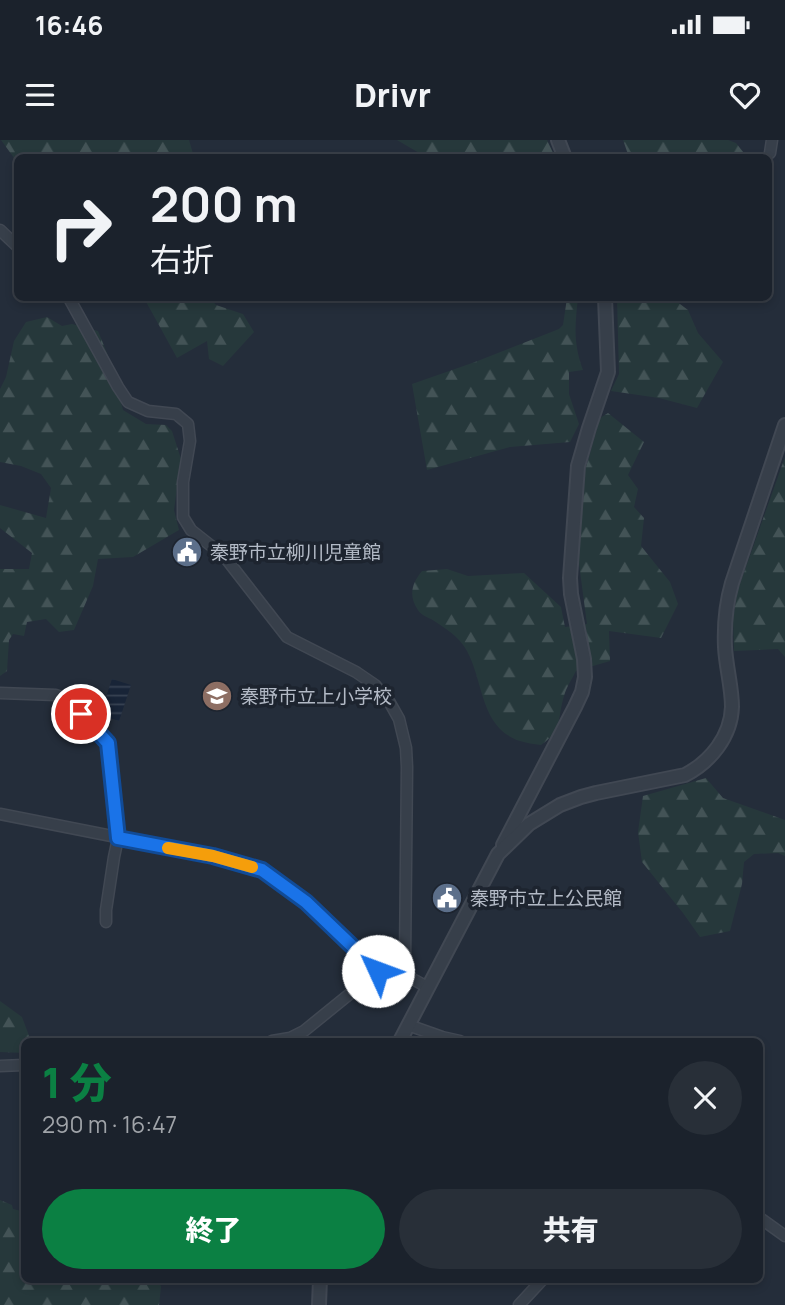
<!DOCTYPE html>
<html lang="ja">
<head>
<meta charset="utf-8">
<style>
	:root { --surface:#1b222c; --page:#282f38; --text:#f1f3f6; --muted:#a0a4a9; --line:#393f48; --accent:#0b8043 }
	body { margin:0; font-family:Manrope,"Noto Sans JP",sans-serif; background:var(--page); color:var(--text); height:100vh; display:flex; flex-direction:column; font-size:26px; white-space:nowrap }
	* { box-sizing:border-box; margin:0 }
	p { font-size:23px; color:var(--muted) }
	.icon { flex:none; width:38px; height:38px; fill:none; stroke:currentColor; stroke-width:2; stroke-linecap:round; stroke-linejoin:round }
	.map { position:relative; flex:1; overflow:hidden }
	.details { position:absolute; left:21px; top:898px; width:742px; height:245px; display:flex; flex-direction:column; background:var(--surface); border-radius:10px; box-shadow:0 4px 10px #0003,0 0 0 2px var(--line) }
	.details>* { flex:none }
	.top-card { position:absolute; left:14px; top:14px; width:758px; height:147px; border-radius:10px; box-shadow:0 4px 10px #0003,0 0 0 2px var(--line); background:#1b222c; color:var(--text); overflow:hidden }
	.pin { position:absolute; display:grid; place-items:center; width:60px; height:60px; color:#fff; margin:-30px; border:4px solid #fff; border-radius:50%; box-shadow:0 2px 7px #0007 }
	.me { position:absolute; width:77px; margin:-38px; rotate:313deg; stroke-linejoin:round; filter:drop-shadow(0 0 5px #0008) }
	.turn { display:flex; align-items:center; gap:24px; height:147px; padding:0 21px; font-size:32px }
	.turn .icon { width:91px; height:91px; stroke-width:2.5 }
	.turn b { display:block; font-size:49px; line-height:60px }
	.round { display:grid; place-items:center; flex:none; width:74px; height:74px; border-radius:37px; background:var(--page) }
	.headline { display:flex; align-items:center; justify-content:space-between; height:119px; padding:0 21px }
	h1 { font-size:42px; font-weight:800; line-height:52px; color:var(--accent) }
	.button { display:flex; gap:14px; margin-top:auto; padding:14px 21px }
	.button a { flex:1; height:80px; border-radius:42px; background:var(--accent); color:#fff; font-size:28px; font-weight:800; line-height:80px; text-align:center }
	.button a+a { background:var(--page); color:var(--text) }
	.status { display:flex; justify-content:space-between; align-items:center; height:49px; padding:0 35px; background:var(--surface); direction:ltr }
	.status svg { height:19px; fill:currentColor }
	header { display:flex; justify-content:space-between; align-items:center; height:91px; padding:0 21px; background:var(--surface); font-size:32px; font-weight:800 }
	.map>svg:first-child { display:block }
	.forest { fill:url(#forest-firs) }
	.water { fill:url(#water-rules) }
	.lines { fill:none; stroke-linecap:round; stroke-linejoin:round }
	.minor-casing { stroke:#414853; stroke-width:13 }
	.tertiary-casing { stroke:#414853; stroke-width:16 }
	.minor { stroke:#373f4a; stroke-width:10 }
	.tertiary { stroke:#373f4a; stroke-width:12 }
	.route-casing { stroke:#114b97; stroke-width:18 }
	.route { stroke:#1a73e8; stroke-width:12 }
	.slow { stroke:#f59e0b; stroke-width:12 }
	.labels { text-anchor:middle; dominant-baseline:central; stroke-width:7; stroke-linejoin:round; paint-order:stroke }
	.poi-label { font-size:19px; fill:#b3bac6; stroke:#1d242f; text-anchor:start }
</style>
</head>
<body>
<div class="status"><b>16:46</b><svg viewBox="0 0 49 12"><path d="M0 12V9h3v3zM5 12V6h3v6zM10 12V3h3v9zM15 12V0h3v12zM26 1h20v11H26zM47 4h2v5h-2z"/></svg></div>
<header><svg class="icon" aria-label="menu" viewBox="0 0 24 24"><path d="M4 6h16M4 12h16M4 18h16"/></svg>Drivr<svg class="icon" aria-label="heart" viewBox="0 0 24 24"><path d="M12 20l-8-8c-3-5 5-10 8-4 3-6 11-1 8 4z"/></svg></header>
<div class="map">
<svg width="785" height="1165" viewBox="0 0 785 1165">
	<defs>
		<pattern id="forest-firs" width="22" height="20" patternUnits="userSpaceOnUse" patternTransform="scale(1.75)"><rect width="22" height="20" fill="#26383b"/><path d="M5 1l3.5 6h-7zM16 11l3.5 6h-7z" fill="#435356"/></pattern>
		<pattern id="water-rules" width="6" height="5" patternUnits="userSpaceOnUse" patternTransform="scale(1.75)"><rect width="6" height="5" fill="#182437"/><path d="M0 2.5h6" fill="none" stroke="#374252"/></pattern>
	</defs>
	<rect width="100%" height="100%" fill="#242d3a"/>
	<g class="forest">
		<polygon points="1,0 189,0 194,17 18,18 17,22"/>
		<polygon points="397,0 547,0 555,17 426,17"/>
		<polygon points="623,0 728,0 736,3 747,17 629,17"/>
		<polygon points="144,158 210,158 216,165 243,174 254,192 223,226 209,219 207,201 177,218"/>
		<path d="M 567,158 L 578,158 C 575,185 573,203 583,230 L 569,232 L 569,254 L 579,284 L 570,302 L 510,307 L 427,330 L 412,244 L 475,222 L 559,189 L 563,185 Z"/>
		<polygon points="617,158 661,158 676,161 688,170 698,193 723,222 697,268 659,258 611,251 619,234"/>
		<polygon points="47,177 62,186 72,184 98,191 109,218 123,270 146,284 166,285 172,291 181,319 174,370 179,390 133,417 98,419 93,446 74,490 59,492 46,479 27,482 24,496 13,494 9,500 7,531 0,536 0,429 29,429 32,413 0,388 0,365 46,378 51,348 41,334 21,326 0,322 0,249 6,237 14,201 26,182"/>
		<path d="M 608,273 L 644,302 L 628,335 L 638,349 L 634,367 L 644,378 L 641,406 L 670,442 L 678,464 L 661,498 L 609,491 L 610,521 L 576,531 C 572,539 566,548 564,556 C 557,579 563,590 541,605 C 534,604 526,603 520,601 C 480,588 484,542 467,511 C 459,496 445,488 431,479 C 426,477 420,474 418,470 C 408,456 412,443 422,431 L 447,429 L 468,436 L 524,433 L 561,467 L 565,487 L 587,484 L 577,409 L 584,334 L 600,278 Z"/>
		<polygon points="785,317 785,517 778,509 734,511 733,480 737,452"/>
		<polygon points="706,638 723,658 785,680 785,716 778,713 754,714 744,722 742,744 730,791 700,797 683,773 642,722 638,692 643,656"/>
		<polygon points="0,861 22,877 31,901 24,901 24,913 0,912"/>
		<polygon points="23,1056 24,1056 24,1139 159,1139 161,1147 159,1165 0,1165 0,1060 12,1065 13,1069 21,1071 24,1066"/>
	</g>
	<polygon class="water" points="112,539 131,545 119,581 100,575"/>
	<g class="lines">
		<g class="minor-casing">
			<g id="minor">
				<polyline points="770,13 772,0"/>
				<polyline points="0,90 18,107"/>
				<polyline points="69,158 118,247 128,262 148,271 176,274 188,284 190,301 183,342 183,377 191,390 224,416 287,497 356,532 375,545 390,563 399,579 406,608 407,627 405,821 402,833"/>
				<polyline points="0,553 56,555 67,559 109,603 118,698 114,717 106,770 106,782"/>
				<path d="M 0,674 L 213,716 L 262,730 L 306,762 L 378,831 C 399,830 409,837 427,847"/>
				<polyline points="408,885 442,897 460,901"/>
				<polyline points="272,901 290,898 304,891 378,831"/>
				<polyline points="0,926 24,925"/>
				<polyline points="760,1078 785,1096"/>
				<polyline points="519,1165 543,1139"/>
			</g>
		</g>
		<g class="tertiary-casing">
			<g id="tertiary">
				<polyline points="558,0 565,18"/>
				<polyline points="503,705 575,567 582,552 585,537 584,519 571,454 570,438 578,326 589,288 608,232 605,158"/>
				<path d="M 400,901 L 498,714 L 529,684 L 560,665 L 581,657 L 596,653 L 685,635 C 710,622 731,597 732,567 C 732,547 726,527 725,507 C 724,485 726,464 732,443 L 785,285"/>
				<polyline points="319,1165 320,1139"/>
			</g>
		</g>
		<use href="#minor" class="minor"/>
		<use href="#tertiary" class="tertiary"/>
	</g>
	<g class="lines">
		<g class="route-casing">
			<polyline id="route" points="81,574 108,603 118,698 213,716 262,730 306,762 378,831"/>
		</g>
		<use href="#route" class="route"/>
		<polyline class="slow" points="168,708 213,716 252,727"/>
	</g>
	<defs>
		<g id="civic-disc" transform="scale(1.575)"><circle r="9.5" fill="#5c6f8a" stroke="#1d242f"/><path d="M-.6-6.5H3V-4.5H.6V-3L4-1V1h2V6H-6V1h2V-1L-.6-3ZM-1.2 2.5V6h2.4V2.5Z" fill="#fff"/></g>
		<g id="school-disc" transform="scale(1.575)"><circle r="9.5" fill="#8d6e63" stroke="#1d242f"/><path d="M0-5L7-2L0 1L-7-2ZM-4 1L0 2.5L4 1V4Q0 6-4 4Z" fill="#fff"/></g>
	</defs>
	<g fill-rule="evenodd">
		<use href="#civic-disc" x="187" y="412"/>
		<use href="#school-disc" x="217" y="556"/>
		<use href="#civic-disc" x="447" y="758"/>
	</g>
	<g class="labels">
		<g class="poi-label">
			<text x="210" y="412">秦野市立柳川児童館</text>
			<text x="240" y="556">秦野市立上小学校</text>
			<text x="470" y="758">秦野市立上公民館</text>
		</g>
	</g>
</svg>
<div class="pin" style="left:81px;top:574px;background:#d93025"><svg class="icon" aria-label="arrive" viewBox="0 0 24 24"><path d="M6 21V4h12l-3 4 3 4H6"/></svg></div>
<svg class="me" style="left:378px;top:831px" viewBox="-20 -20 40 40"><circle r="19" fill="#fff"/><path d="M0-13L10 11 0 6-10 11z" fill="#1a73e8"/></svg>
<div class="top-card">
<div class="turn"><svg class="icon" aria-label="right" viewBox="0 0 24 24"><path d="M7 20v-9h11M14 6l5 5-5 5"/></svg><div><b>200 m</b>右折</div></div>
</div>
<section class="details">
<div class="headline"><div><h1>1 分</h1><p>290 m · 16:47</p></div><a class="round"><svg class="icon" aria-label="close" viewBox="0 0 24 24"><path d="M6 6l12 12M18 6L6 18"/></svg></a></div>
<div class="button"><a>終了</a><a>共有</a></div>
</section>
</div>
</body>
</html>
